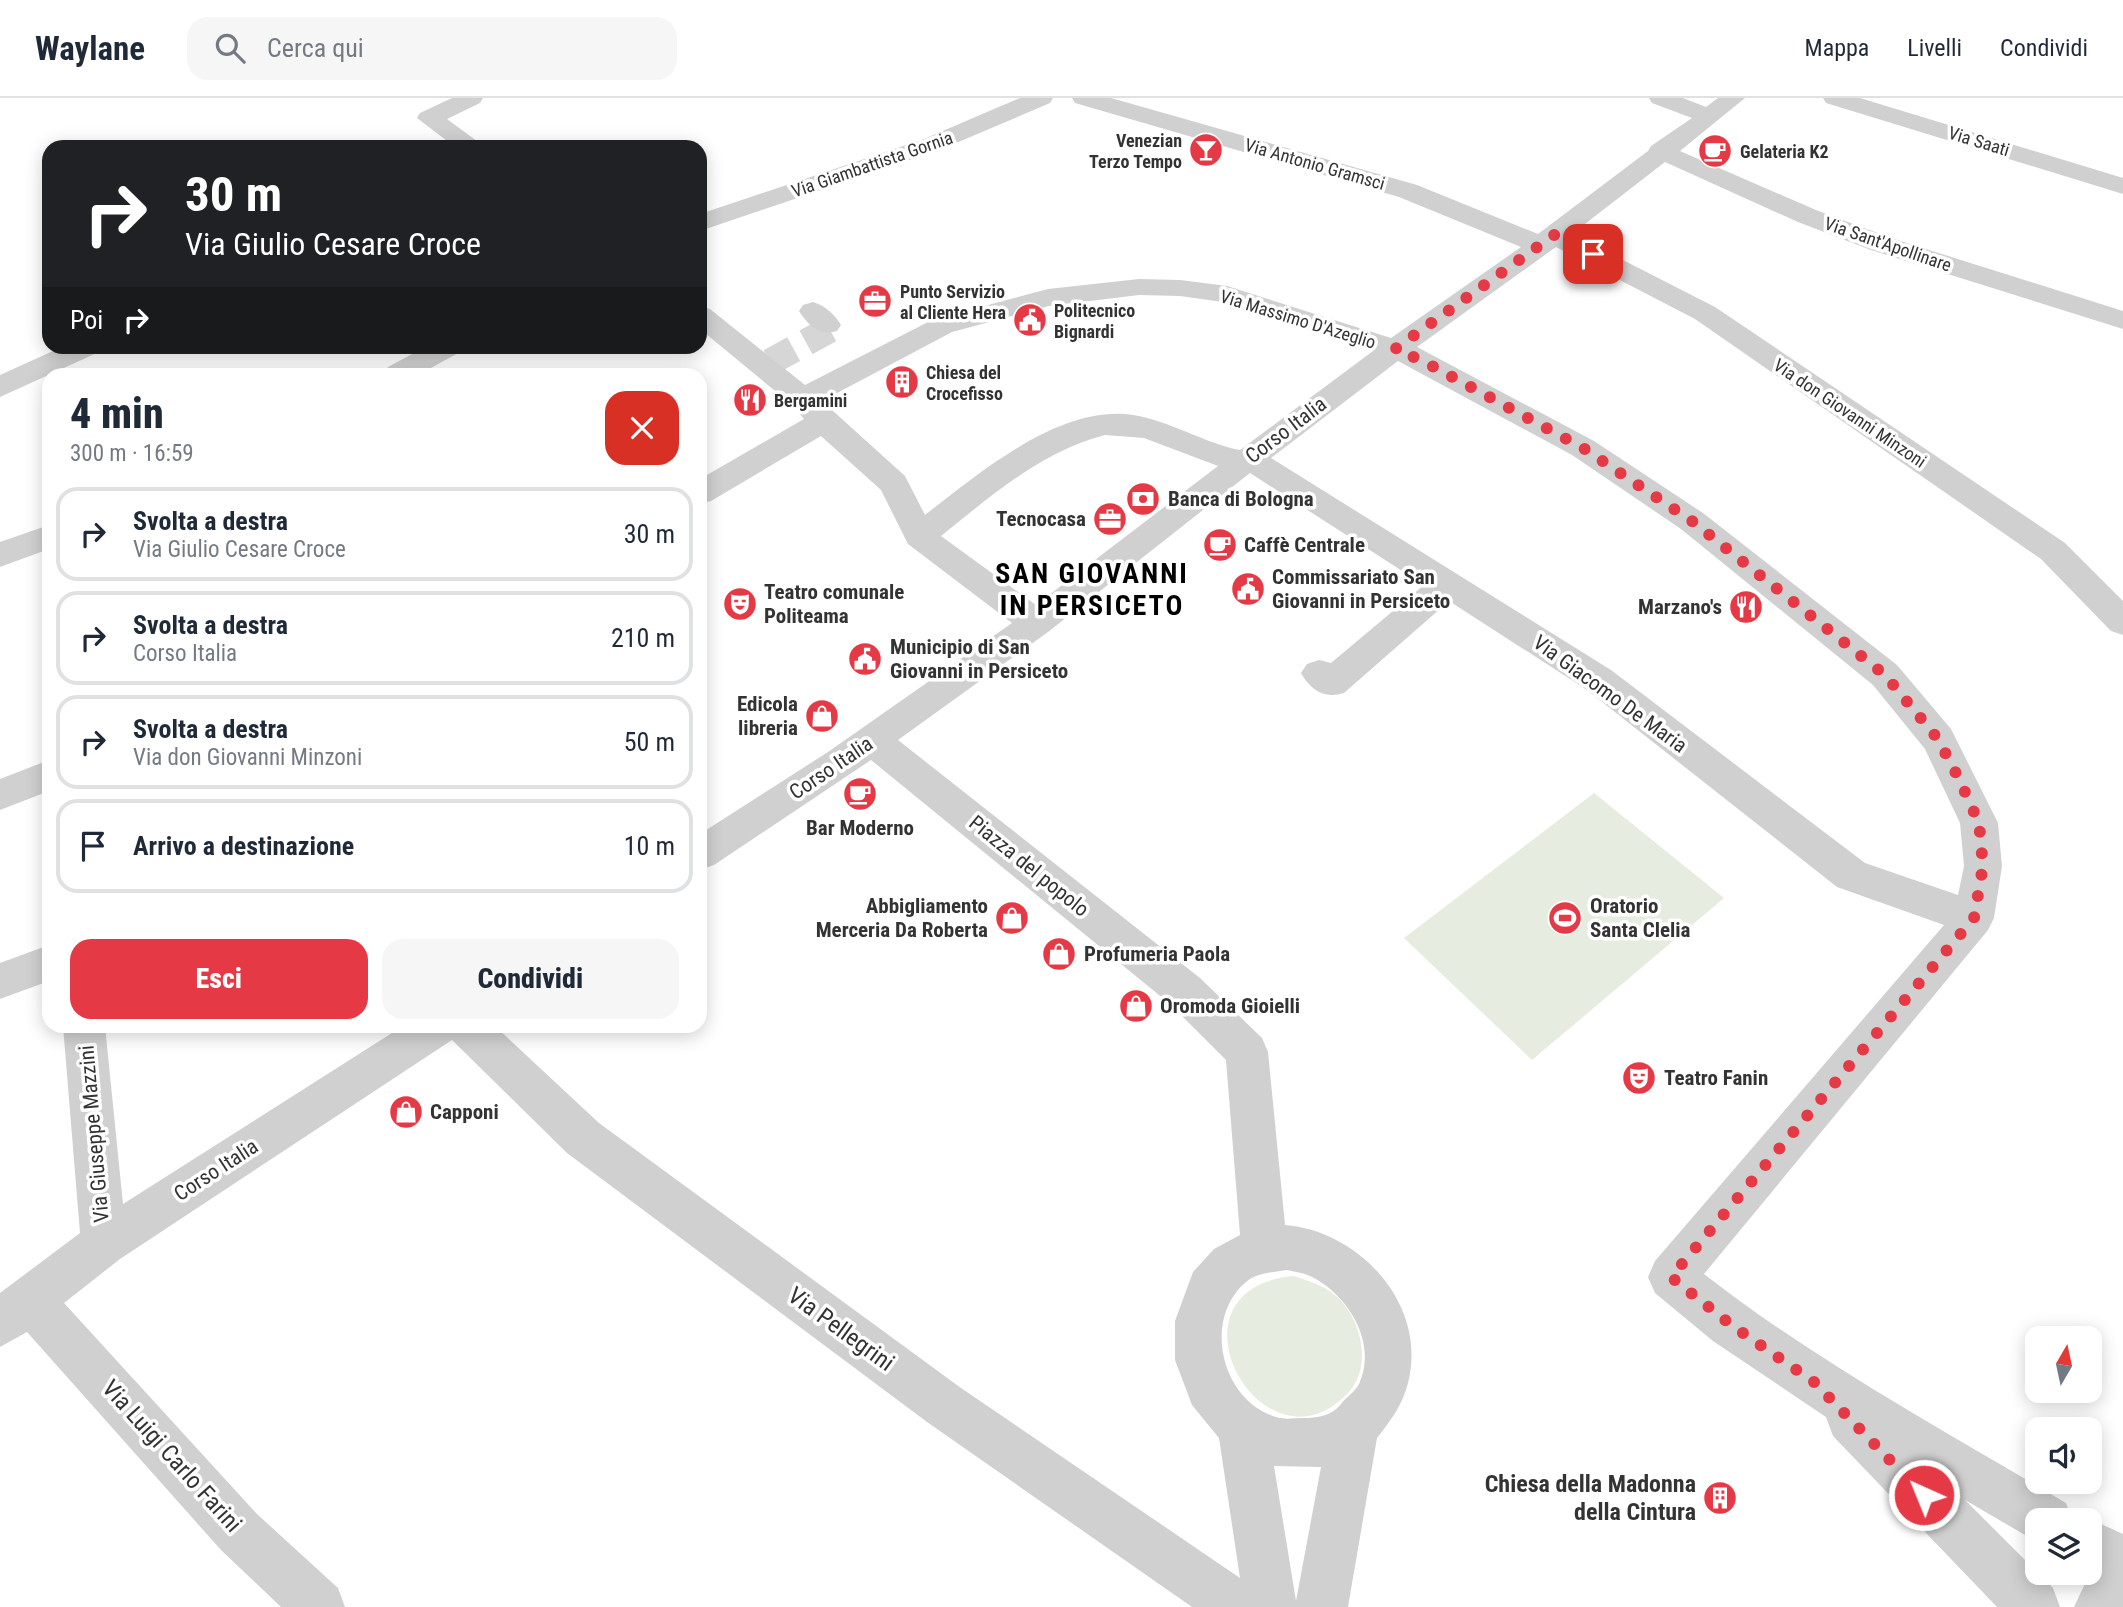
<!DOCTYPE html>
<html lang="it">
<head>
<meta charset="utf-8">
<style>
	:root { --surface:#fff; --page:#f6f6f7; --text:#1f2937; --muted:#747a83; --line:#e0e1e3; --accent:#e63946 }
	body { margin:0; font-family:"Roboto Condensed",sans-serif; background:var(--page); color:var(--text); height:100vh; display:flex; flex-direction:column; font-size:26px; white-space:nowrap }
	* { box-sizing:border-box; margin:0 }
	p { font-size:23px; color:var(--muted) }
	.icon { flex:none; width:38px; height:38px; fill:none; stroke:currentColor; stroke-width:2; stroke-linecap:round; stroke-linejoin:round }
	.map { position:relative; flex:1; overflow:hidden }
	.drawer { position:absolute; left:42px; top:270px; width:665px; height:665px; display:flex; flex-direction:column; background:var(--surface); border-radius:21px; box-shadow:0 4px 18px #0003 }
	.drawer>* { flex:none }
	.banner { position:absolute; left:42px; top:42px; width:665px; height:214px; border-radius:21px; box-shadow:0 4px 18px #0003; background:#202124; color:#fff; overflow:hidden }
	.needle { width:46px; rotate:9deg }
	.tools { position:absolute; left:2025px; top:1228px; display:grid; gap:14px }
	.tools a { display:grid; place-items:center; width:77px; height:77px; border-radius:14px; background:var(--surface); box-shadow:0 4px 18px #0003; font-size:35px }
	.pin { position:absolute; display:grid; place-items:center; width:60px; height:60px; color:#fff; margin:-30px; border-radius:14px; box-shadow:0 4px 10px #0006 }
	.me { position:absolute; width:77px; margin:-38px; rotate:316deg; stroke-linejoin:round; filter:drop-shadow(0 0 5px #0008) }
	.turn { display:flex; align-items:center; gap:24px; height:147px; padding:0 28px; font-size:32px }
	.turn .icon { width:91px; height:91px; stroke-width:2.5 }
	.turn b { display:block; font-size:49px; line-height:60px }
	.then { display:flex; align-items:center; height:66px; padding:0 28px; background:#0003; gap:14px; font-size:26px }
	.round { display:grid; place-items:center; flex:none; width:74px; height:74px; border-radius:21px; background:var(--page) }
	.headline { display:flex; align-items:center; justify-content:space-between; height:119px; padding:0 28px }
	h1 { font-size:42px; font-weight:800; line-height:52px }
	.cta { display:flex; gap:14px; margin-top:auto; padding:14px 28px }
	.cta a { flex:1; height:80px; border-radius:21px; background:var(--accent); color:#fff; font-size:28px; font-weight:800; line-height:80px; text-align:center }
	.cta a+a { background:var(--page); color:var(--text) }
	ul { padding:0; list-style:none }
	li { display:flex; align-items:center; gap:21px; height:94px; margin:0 14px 10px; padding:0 14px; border:4px solid var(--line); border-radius:21px }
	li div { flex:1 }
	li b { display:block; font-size:26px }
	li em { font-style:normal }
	header { display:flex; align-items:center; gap:42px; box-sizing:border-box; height:98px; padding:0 35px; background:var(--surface); border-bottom:2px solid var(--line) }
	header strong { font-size:33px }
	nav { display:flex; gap:38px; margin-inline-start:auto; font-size:24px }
	.search { width:490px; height:63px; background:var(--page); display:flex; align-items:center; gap:18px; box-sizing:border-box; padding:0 24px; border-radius:21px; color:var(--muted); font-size:26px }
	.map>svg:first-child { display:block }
	.green { fill:#e6ecdf }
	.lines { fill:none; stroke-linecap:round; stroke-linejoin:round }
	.minor-tunnel { stroke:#d6d6d6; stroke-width:27; stroke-dasharray:27 14; stroke-linecap:butt }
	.minor { fill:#d0d0d0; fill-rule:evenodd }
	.route { stroke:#e63946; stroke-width:12; stroke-dasharray:0 21.6 }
	.labels { text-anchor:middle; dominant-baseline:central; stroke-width:7; stroke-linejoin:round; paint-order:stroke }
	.far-poi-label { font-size:18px; font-weight:bold; fill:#333; stroke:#fff; text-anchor:start }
	.far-street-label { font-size:18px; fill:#333; stroke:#fff }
	.street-label { font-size:21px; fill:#333; stroke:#fff }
	.poi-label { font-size:21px; font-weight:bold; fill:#333; stroke:#fff; text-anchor:start }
	.near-street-label { font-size:24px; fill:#333; stroke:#fff }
	.near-poi-label { font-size:24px; font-weight:bold; fill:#333; stroke:#fff; text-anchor:end }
	.district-label { font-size:28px; font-weight:bold; letter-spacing:2px; fill:#000; stroke:#fff }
</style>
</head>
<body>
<header>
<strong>Waylane</strong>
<div class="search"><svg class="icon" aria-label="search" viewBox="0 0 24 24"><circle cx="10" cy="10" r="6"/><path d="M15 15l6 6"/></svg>Cerca qui</div>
<nav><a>Mappa</a><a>Livelli</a><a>Condividi</a></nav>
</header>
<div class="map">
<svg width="2123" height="1509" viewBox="0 0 2123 1509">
	<rect width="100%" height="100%" fill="#fff"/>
	<g class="green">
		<polygon points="1594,695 1724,800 1532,962 1404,840"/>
		<path d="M 1293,1178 C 1309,1183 1324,1187 1336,1198 C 1361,1220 1373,1267 1349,1294 C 1264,1386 1155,1192 1293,1178 Z"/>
	</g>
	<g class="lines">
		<polyline class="minor-tunnel" points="770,264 834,229 827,227"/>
		<g class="minor">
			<polygon points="452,0 483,0 480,5 447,21 485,49 455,49 417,20 420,15"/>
			<polygon points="1020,0 1053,0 1050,5 942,51 700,133 700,116 924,41"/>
			<path d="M 1072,0 L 1111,0 L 1417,87 L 1538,136 L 1648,53 L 1651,48 L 1692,20 L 1652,5 L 1649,0 L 1683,0 L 1706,9 L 1718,0 L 1745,0 L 1680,53 L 1816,112 L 1891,140 L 2123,213 L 2123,231 L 1871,152 L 1798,124 L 1665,64 L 1572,136 L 1715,209 L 2065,445 L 2123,503 L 2123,537 L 2111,533 L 2041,461 L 1695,221 L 1556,149 L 1417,249 L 1594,343 L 1703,415 L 1897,567 L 1951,631 L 1998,725 L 2002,768 L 1994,820 L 1988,832 L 1704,1176 C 1817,1264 1943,1332 2066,1405 L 2073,1423 L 2037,1423 L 2037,1444 L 1965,1402 L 2053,1490 L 2060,1509 L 1997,1509 L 1833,1338 L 1826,1319 L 1713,1243 L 1655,1195 L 1648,1179 L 1655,1163 L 1944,827 L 1837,789 L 1587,592 L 1449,503 L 1344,595 C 1325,601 1311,593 1301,575 L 1307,566 L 1319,562 L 1331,565 L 1424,487 L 1250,375 L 1048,534 L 898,642 L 1200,880 L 1262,940 L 1268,954 L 1285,1127 C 1360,1133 1428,1207 1408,1285 C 1402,1308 1391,1322 1377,1340 L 1348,1509 L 1192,1509 L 927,1324 L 567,1055 L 452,942 L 120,1161 L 64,1205 L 257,1416 L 338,1490 L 345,1509 L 281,1509 L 221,1452 L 27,1234 L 0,1249 L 0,1195 L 80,1135 L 63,928 L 105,928 L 123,1106 L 403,928 L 495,928 L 599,1025 L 961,1290 L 1240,1480 L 1219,1340 L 1192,1307 L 1175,1262 L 1175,1223 L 1193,1174 L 1214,1151 L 1240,1137 L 1226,962 L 1170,906 L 871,662 L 714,767 L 700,772 L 700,736 L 828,654 L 1012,525 L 908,446 L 881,392 L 821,338 L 711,403 L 700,406 L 700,381 L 804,321 L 792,307 L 700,231 L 700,208 L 710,211 L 805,287 L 932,222 L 1048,191 L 1139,181 L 1180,182 L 1227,188 L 1391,240 L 1521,149 L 1399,99 L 1075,5 ZM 1139,197 L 1180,198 L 1223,204 L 1373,253 L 1240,352 C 1206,346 1171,323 1133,317 C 1060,306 979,375 925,417 L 905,378 L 822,303 L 952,234 L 1049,208 ZM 1398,263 L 1572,357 L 1681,431 L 1873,587 L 1925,651 L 1960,725 L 1964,768 L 1958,797 L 1865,765 L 1611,572 L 1271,360 ZM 1105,337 L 1144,340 L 1218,368 L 1036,507 L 941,438 C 991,398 1042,353 1105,337 ZM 1287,1172 C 1295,1174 1305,1175 1312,1179 C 1348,1197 1378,1245 1359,1286 C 1355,1294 1346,1299 1341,1306 C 1332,1318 1317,1320 1303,1320 C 1294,1320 1285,1322 1276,1319 C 1221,1303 1202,1221 1246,1184 C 1257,1175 1273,1174 1287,1172 ZM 1274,1368 L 1321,1369 L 1296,1503 Z"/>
			<polygon points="1823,0 1860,0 2123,80 2123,96 1826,5"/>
			<path d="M 813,204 C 826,208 834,216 841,227 L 837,233 C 819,238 809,228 799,213 L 803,207 Z"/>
			<polygon points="64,248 103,248 99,254 0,299 0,277"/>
			<polygon points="427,248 464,248 460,254 420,276 383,276 388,269"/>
			<polygon points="49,427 49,451 0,469 0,444"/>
			<polygon points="49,662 49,693 0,712 0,681"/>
			<polygon points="49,847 49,883 0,901 0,865"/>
			<polygon points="2090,1421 2123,1436 2123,1509 2074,1509 2090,1475 2090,1423 2086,1423"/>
		</g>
	</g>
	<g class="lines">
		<polyline class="route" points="1593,156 1554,137 1395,251 1423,263 1583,350 1692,423 1885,577 1938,641 1960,683 1979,725 1983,768 1974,820 1671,1179 1730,1226 1814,1284 1924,1397"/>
	</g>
	<defs>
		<g id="bar-disc" transform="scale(1.75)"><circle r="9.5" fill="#e63946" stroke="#fff"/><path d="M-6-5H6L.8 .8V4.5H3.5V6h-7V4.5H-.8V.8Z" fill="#fff"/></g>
		<g id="cafe-disc" transform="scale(1.75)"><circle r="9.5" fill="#e63946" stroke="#fff"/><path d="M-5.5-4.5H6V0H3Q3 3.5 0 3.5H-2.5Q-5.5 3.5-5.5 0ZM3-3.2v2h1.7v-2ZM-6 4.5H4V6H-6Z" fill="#fff"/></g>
		<g id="office-disc" transform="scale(1.75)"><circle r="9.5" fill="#e63946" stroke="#fff"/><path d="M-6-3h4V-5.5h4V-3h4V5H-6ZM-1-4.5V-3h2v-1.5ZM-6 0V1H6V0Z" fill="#fff"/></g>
		<g id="civic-disc" transform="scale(1.75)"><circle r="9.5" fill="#e63946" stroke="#fff"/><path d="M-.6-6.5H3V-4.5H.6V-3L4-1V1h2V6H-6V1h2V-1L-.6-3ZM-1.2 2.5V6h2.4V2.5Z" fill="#fff"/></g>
		<g id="building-disc" transform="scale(1.75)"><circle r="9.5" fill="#e63946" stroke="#fff"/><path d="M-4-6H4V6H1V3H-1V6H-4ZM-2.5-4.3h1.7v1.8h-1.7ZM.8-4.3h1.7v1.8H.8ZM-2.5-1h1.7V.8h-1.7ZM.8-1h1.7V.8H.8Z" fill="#fff"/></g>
		<g id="restaurant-disc" transform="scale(1.75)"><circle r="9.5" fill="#e63946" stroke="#fff"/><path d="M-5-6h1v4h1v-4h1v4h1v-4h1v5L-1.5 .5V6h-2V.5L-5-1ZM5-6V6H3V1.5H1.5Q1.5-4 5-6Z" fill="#fff"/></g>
		<g id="bank-disc" transform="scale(1.75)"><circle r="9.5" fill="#e63946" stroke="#fff"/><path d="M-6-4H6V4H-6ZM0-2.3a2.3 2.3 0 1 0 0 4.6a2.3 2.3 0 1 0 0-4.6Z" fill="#fff"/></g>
		<g id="theatre-disc" transform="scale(1.75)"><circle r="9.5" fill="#e63946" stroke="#fff"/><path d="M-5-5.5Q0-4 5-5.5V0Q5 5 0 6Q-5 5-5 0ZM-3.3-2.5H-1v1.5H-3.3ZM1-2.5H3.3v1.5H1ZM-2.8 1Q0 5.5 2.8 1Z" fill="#fff"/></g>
		<g id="shop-disc" transform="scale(1.75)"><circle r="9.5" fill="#e63946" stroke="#fff"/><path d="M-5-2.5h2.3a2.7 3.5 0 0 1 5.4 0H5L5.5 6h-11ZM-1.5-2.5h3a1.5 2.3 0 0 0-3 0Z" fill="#fff"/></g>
		<g id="stadium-disc" transform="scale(1.75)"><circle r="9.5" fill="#e63946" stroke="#fff"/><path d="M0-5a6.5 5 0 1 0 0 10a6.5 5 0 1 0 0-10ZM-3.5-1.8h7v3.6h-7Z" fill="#fff"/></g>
	</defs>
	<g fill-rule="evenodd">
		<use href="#bar-disc" x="1206" y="52"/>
		<use href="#cafe-disc" x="1715" y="53"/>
		<use href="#office-disc" x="875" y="203"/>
		<use href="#civic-disc" x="1030" y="222"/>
		<use href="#building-disc" x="902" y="284"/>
		<use href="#restaurant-disc" x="750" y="302"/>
		<use href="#bank-disc" x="1143" y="401"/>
		<use href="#office-disc" x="1110" y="421"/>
		<use href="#cafe-disc" x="1220" y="447"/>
		<use href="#civic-disc" x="1248" y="491"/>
		<use href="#theatre-disc" x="740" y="506"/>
		<use href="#restaurant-disc" x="1746" y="509"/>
		<use href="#civic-disc" x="865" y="561"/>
		<use href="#shop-disc" x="822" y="618"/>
		<use href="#cafe-disc" x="860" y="696"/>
		<use href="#shop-disc" x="1012" y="820"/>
		<use href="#stadium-disc" x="1565" y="820"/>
		<use href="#shop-disc" x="1059" y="856"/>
		<use href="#shop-disc" x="1136" y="908"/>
		<use href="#theatre-disc" x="1639" y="980"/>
		<use href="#shop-disc" x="406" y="1014"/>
		<use href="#building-disc" x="1720" y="1400"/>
	</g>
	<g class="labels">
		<g class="far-poi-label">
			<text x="1182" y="42" text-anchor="end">Venezian<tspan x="1182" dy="21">Terzo Tempo</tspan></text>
			<text x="1740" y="53">Gelateria K2</text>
			<text x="900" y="193">Punto Servizio<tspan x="900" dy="21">al Cliente Hera</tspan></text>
			<text x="1054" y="212">Politecnico<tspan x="1054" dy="21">Bignardi</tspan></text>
			<text x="926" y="274">Chiesa del<tspan x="926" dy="21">Crocefisso</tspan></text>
			<text x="774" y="302">Bergamini</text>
		</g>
		<g class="far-street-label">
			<text transform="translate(1979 43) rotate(17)">Via Saati</text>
			<text transform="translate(872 66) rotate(-19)">Via Giambattista Gornia</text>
			<text transform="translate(1315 66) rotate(16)">Via Antonio Gramsci</text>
			<text transform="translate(1888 146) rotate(19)">Via Sant'Apollinare</text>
			<text transform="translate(1298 221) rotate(17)">Via Massimo D'Azeglio</text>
			<text transform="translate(1850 315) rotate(34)">Via don Giovanni Minzoni</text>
		</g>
		<g class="street-label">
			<text transform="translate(1286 332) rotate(-37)">Corso Italia</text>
			<text transform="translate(1610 596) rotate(36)">Via Giacomo De Maria</text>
			<text transform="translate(831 670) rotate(-34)">Corso Italia</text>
			<text transform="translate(1029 768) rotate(39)">Piazza del popolo</text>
			<text transform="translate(94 1036) rotate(-95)">Via Giuseppe Mazzini</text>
			<text transform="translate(216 1072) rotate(-33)">Corso Italia</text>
		</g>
		<g class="poi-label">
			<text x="1168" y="401">Banca di Bologna</text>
			<text x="1086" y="421" text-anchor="end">Tecnocasa</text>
			<text x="1244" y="447">Caffè Centrale</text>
			<text x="1272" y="479">Commissariato San<tspan x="1272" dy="24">Giovanni in Persiceto</tspan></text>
			<text x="764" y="494">Teatro comunale<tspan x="764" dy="24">Politeama</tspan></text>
			<text x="1722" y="509" text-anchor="end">Marzano's</text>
			<text x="890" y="549">Municipio di San<tspan x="890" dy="24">Giovanni in Persiceto</tspan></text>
			<text x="798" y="606" text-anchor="end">Edicola<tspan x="798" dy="24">libreria</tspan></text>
			<text x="860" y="730" text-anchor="middle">Bar Moderno</text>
			<text x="988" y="808" text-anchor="end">Abbigliamento<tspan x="988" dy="24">Merceria Da Roberta</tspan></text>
			<text x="1590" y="808">Oratorio<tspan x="1590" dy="24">Santa Clelia</tspan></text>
			<text x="1084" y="856">Profumeria Paola</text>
			<text x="1160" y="908">Oromoda Gioielli</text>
			<text x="1664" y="980">Teatro Fanin</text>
			<text x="430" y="1014">Capponi</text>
		</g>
		<g class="near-street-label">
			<text transform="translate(841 1231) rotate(36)">Via Pellegrini</text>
			<text transform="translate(172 1358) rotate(48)">Via Luigi Carlo Farini</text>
		</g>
		<g class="near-poi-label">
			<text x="1696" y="1386">Chiesa della Madonna<tspan x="1696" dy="28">della Cintura</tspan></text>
		</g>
		<g class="district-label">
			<text x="1092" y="475">SAN GIOVANNI<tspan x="1092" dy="32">IN PERSICETO</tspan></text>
		</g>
	</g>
</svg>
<div class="tools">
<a><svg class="needle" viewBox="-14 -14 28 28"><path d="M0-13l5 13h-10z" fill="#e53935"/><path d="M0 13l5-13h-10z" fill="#747a83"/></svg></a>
<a><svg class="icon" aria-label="sound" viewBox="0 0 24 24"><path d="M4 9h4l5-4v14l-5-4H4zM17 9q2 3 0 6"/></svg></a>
<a><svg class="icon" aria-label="layers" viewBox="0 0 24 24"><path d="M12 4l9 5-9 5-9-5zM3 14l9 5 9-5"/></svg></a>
</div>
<div class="pin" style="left:1593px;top:156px;background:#d93025"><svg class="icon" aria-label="arrive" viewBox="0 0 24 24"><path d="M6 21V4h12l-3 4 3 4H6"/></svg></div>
<svg class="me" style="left:1924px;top:1397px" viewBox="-20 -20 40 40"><circle r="17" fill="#e63946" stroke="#fff" stroke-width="3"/><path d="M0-11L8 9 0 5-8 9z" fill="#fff"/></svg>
<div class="banner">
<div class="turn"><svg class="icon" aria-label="right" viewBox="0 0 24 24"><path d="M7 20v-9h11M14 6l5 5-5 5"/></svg><div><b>30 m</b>Via Giulio Cesare Croce</div></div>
<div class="then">Poi<svg class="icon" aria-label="right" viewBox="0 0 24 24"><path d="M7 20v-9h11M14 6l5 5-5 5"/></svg></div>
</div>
<section class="drawer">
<div class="headline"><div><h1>4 min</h1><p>300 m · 16:59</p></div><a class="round" style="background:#d93025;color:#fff"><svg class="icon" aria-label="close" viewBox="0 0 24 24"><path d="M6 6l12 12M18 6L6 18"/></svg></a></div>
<ul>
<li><svg class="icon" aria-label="right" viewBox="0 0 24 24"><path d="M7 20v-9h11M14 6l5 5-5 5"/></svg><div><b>Svolta a destra</b><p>Via Giulio Cesare Croce</p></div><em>30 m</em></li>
<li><svg class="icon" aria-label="right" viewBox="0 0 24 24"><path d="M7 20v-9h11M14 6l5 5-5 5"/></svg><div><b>Svolta a destra</b><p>Corso Italia</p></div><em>210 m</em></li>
<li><svg class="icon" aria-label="right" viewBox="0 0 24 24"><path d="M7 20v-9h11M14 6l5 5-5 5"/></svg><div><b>Svolta a destra</b><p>Via don Giovanni Minzoni</p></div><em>50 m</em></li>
<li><svg class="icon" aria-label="arrive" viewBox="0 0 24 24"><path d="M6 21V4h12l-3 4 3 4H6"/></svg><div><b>Arrivo a destinazione</b></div><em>10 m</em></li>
</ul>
<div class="cta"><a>Esci</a><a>Condividi</a></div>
</section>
</div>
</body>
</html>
